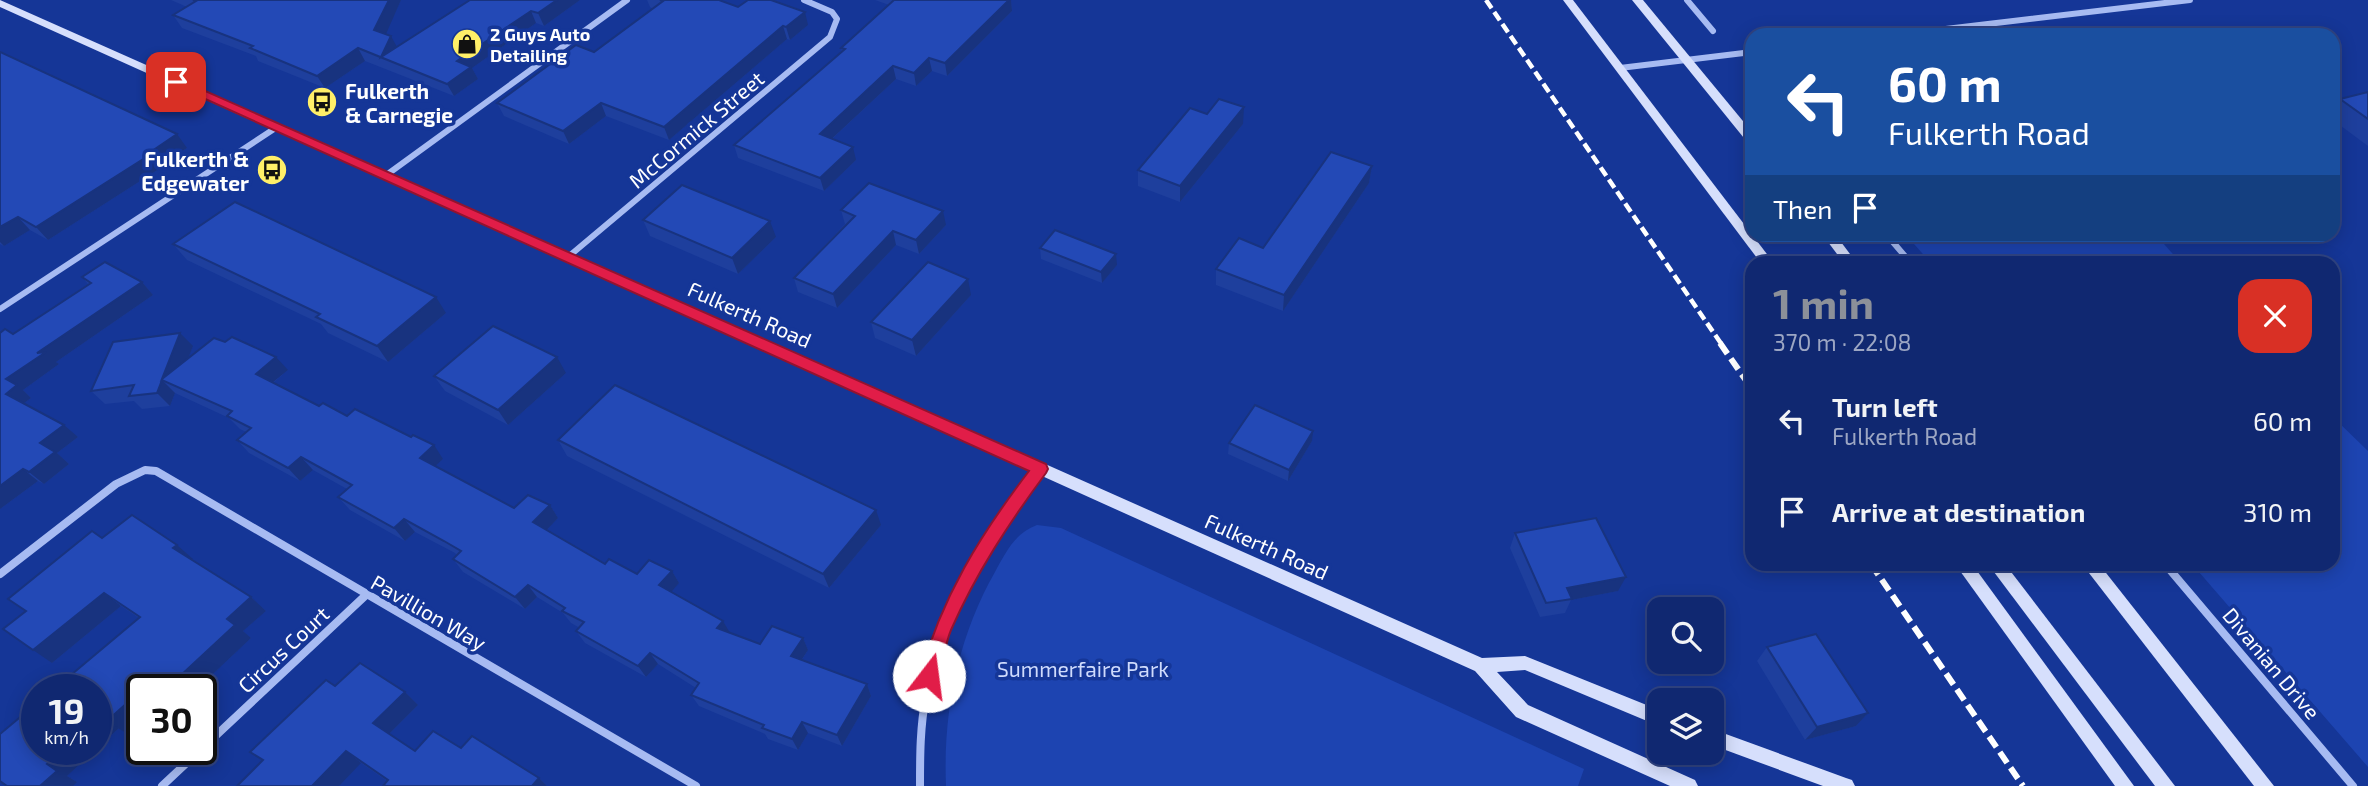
<!DOCTYPE html>
<html lang="en">
<head>
<meta charset="utf-8">
<style>
	:root { --surface:#102871; --page:#193076; --text:#f1f3f6; --muted:#9ca6c3; --line:#304484; --accent:#8c9099 }
	body { margin:0; font-family:"Exo 2",sans-serif; background:var(--page); color:var(--text); height:100vh; display:flex; flex-direction:column; font-size:26px; white-space:nowrap }
	* { box-sizing:border-box; margin:0 }
	p { font-size:23px; color:var(--muted) }
	.icon { flex:none; width:38px; height:38px; fill:none; stroke:currentColor; stroke-width:2; stroke-linecap:round; stroke-linejoin:round }
	.map { position:relative; flex:1; overflow:hidden }
	.details { position:absolute; left:1745px; top:256px; width:595px; height:315px; display:flex; flex-direction:column; background:var(--surface); border-radius:21px; box-shadow:0 4px 18px #0003,0 0 0 2px var(--line) }
	.details>* { flex:none }
	.banner { position:absolute; left:1745px; top:28px; width:595px; height:214px; border-radius:21px; box-shadow:0 4px 18px #0003,0 0 0 2px var(--line); background:#1a4fa0; color:#fff; overflow:hidden }
	.fabs { position:absolute; left:1647px; top:597px; display:grid; gap:14px }
	.fabs a { display:grid; place-items:center; width:77px; height:77px; border-radius:14px; background:var(--surface); box-shadow:0 4px 18px #0003,0 0 0 2px var(--line); font-size:35px }
	.speed { position:absolute; left:21px; top:674px; display:flex; gap:14px; font-size:35px; font-weight:700; text-align:center }
	.speed>* { display:grid; place-content:center; width:91px; height:91px; border-radius:50%; background:var(--surface); box-shadow:0 4px 18px #0003,0 0 0 2px var(--line); line-height:1 }
	.speed small { font-size:18px; font-weight:400 }
	.speed .limit { border:4px solid #111; border-radius:10px; background:#fff; color:#111 }
	.pin { position:absolute; display:grid; place-items:center; width:60px; height:60px; color:#fff; margin:-30px; border-radius:14px; box-shadow:0 4px 10px #0006 }
	.me { position:absolute; width:77px; margin:-38px; rotate:15deg; stroke-linejoin:round; filter:drop-shadow(0 0 5px #0008) }
	.turn { display:flex; align-items:center; gap:24px; height:147px; padding:0 28px; font-size:32px }
	.turn .icon { width:91px; height:91px; stroke-width:2.5 }
	.turn b { display:block; font-size:49px; line-height:60px }
	.then { display:flex; align-items:center; height:66px; padding:0 28px; background:#0003; gap:14px; font-size:26px }
	.round { display:grid; place-items:center; flex:none; width:74px; height:74px; border-radius:21px; background:var(--page) }
	.headline { display:flex; align-items:center; justify-content:space-between; height:119px; padding:0 28px }
	h1 { font-size:42px; font-weight:700; line-height:52px; color:var(--accent) }
	ul { padding:0; list-style:none }
	li { display:flex; align-items:center; gap:21px; height:91px; padding:0 28px }
	li div { flex:1 }
	li b { display:block; font-size:26px }
	li em { font-style:normal }
	.map>svg:first-child { display:block }
	.green { fill:#1d44b1 }
	.lines { fill:none; stroke-linecap:round; stroke-linejoin:round }
	.street-far1 { stroke:#a7bbf2; stroke-width:6 }
	.street { stroke:#a7bbf2; stroke-width:8 }
	.secondary { fill:#d6dffc; fill-rule:evenodd }
	.rail-far1 { stroke:#fff; stroke-width:4.5; stroke-dasharray:10 4.5; stroke-linecap:butt }
	.rail { stroke:#fff; stroke-width:6; stroke-dasharray:13 6; stroke-linecap:butt }
	.wall { fill:#1e3f9d }
	.shaded-wall { fill:#18337f }
	.building { fill:#2349b6; stroke:#18337f; stroke-width:2 }
	.route { fill:#e11d48; stroke:#92132f; stroke-width:2 }
	.labels { text-anchor:middle; dominant-baseline:central; stroke-width:7; stroke-linejoin:round; paint-order:stroke }
	.far-poi-label { font-size:18px; font-weight:bold; fill:#fff; stroke:#153697; text-anchor:start }
	.poi-label { font-size:21px; font-weight:bold; fill:#fff; stroke:#153697; text-anchor:start }
	.street-label { font-size:21px; fill:#fff; stroke:#153697 }
	.park-label { font-size:21px; fill:#cfdbfd; stroke:#153697 }
</style>
</head>
<body>
<div class="map">
<svg width="2368" height="786" viewBox="0 0 2368 786">
	<rect width="100%" height="100%" fill="#153697"/>
	<g class="green">
		<polygon points="1906,235 2156,235 2180,262 1930,262"/>
		<polygon points="2333,417 2368,451 2368,767 2192,564 2333,564"/>
		<path d="M 1037,525 L 1061,528 L 1584,769 L 1578,786 L 946,786 C 943,711 958,637 995,572 C 1006,552 1015,533 1037,525 Z"/>
	</g>
	<g class="lines">
		<g class="street-far1">
			<polyline points="1687,0 1713,31"/>
			<polyline points="1895,35 2190,0"/>
			<polyline points="1620,68 1752,52"/>
			<polyline points="385,176 627,0"/>
			<polyline points="1886,234 1910,262"/>
			<polyline points="568,257 830,37 837,19 832,12 804,0"/>
			<polyline points="0,309 277,127"/>
		</g>
		<g class="street">
			<polyline points="2165,564 2353,786"/>
			<polyline points="0,574 116,484 145,470 156,471 696,786"/>
			<polyline points="162,786 366,595"/>
			<path d="M 920,786 C 920,756 920,726 926,696 C 941,610 990,538 1040,469"/>
		</g>
		<g class="secondary">
			<polygon points="0,0 1482,658 1525,656 1659,710 1659,726 1525,670 1497,672 1528,705 1695,780 1698,786 1670,786 1516,717 1475,671 0,7"/>
			<polygon points="1563,0 1573,0 1773,262 1760,262"/>
			<polygon points="1632,0 1643,0 1752,132 1752,144 1748,143"/>
			<polygon points="1822,234 1835,234 1856,262 1843,262"/>
			<polygon points="1955,564 1972,564 2134,786 2115,786"/>
			<polygon points="1988,564 2005,564 2175,786 2155,786"/>
			<polygon points="2082,564 2099,564 2274,786 2254,786"/>
			<polygon points="1712,729 1846,778 1852,780 1855,786 1823,786 1712,745"/>
		</g>
		<polyline class="rail-far1" points="1486,0 1722,345"/>
		<g class="rail">
			<polyline points="1720,343 1752,389"/>
			<polyline points="1871,564 2023,786"/>
		</g>
	</g>
	<g class="wall">
		<polygon points="171,0 401,0 385,34 397,47 470,0 580,0 544,26 536,23 472,68 478,79 454,96 365,61 325,88 258,61 256,56 182,28 173,15 187,7"/>
		<polygon points="647,0 719,0 738,7 808,25 790,40 787,39 669,140 606,116 569,144 504,116 497,103 594,52 653,9 650,7"/>
		<polygon points="875,0 1011,0 1012,11 947,76 932,71 916,86 896,79 832,139 856,160 824,191 738,158 734,145 842,52 841,48 889,5"/>
		<polygon points="0,52 187,148 157,167 159,169 48,240 30,230 4,246 0,244"/>
		<polygon points="2368,92 2368,146 2333,120 2333,108 2340,99"/>
		<polygon points="1207,114 1243,124 1180,202 1138,186 1138,170"/>
		<polygon points="1372,166 1369,183 1283,311 1216,285 1216,269 1263,248"/>
		<polygon points="841,210 946,225 919,254 896,245 837,308 798,292 794,278 845,224"/>
		<polygon points="643,220 776,237 738,274 650,236"/>
		<polygon points="173,244 446,313 388,362 328,333 321,324 187,260"/>
		<polygon points="1040,248 1117,265 1102,283 1041,259"/>
		<polygon points="82,277 142,282 153,295 56,362 59,364 23,390 31,398 24,403 78,437 57,453 69,464 44,484 38,481 0,509 13,334 88,284"/>
		<polygon points="971,295 916,356 875,338 871,322"/>
		<polygon points="193,346 188,358 288,370 273,383 319,406 347,416 443,459 435,466 514,508 550,505 558,518 547,530 605,564 637,574 672,571 679,583 671,592 723,621 729,633 760,644 803,638 808,650 802,660 867,684 871,696 842,746 808,733 798,750 768,739 765,734 699,706 691,695 696,688 658,664 646,677 585,643 576,631 580,628 571,623 563,613 537,597 525,609 463,572 453,559 457,555 455,553 415,532 405,541 350,510 338,497 347,489 313,470 300,481 249,453 237,440 246,432 240,429 229,418 175,393 170,406 142,409 134,401 105,404 91,391"/>
		<polygon points="566,373 508,425 445,391 434,376"/>
		<polygon points="558,440 881,525 829,588 567,456"/>
		<polygon points="1312,441 1288,481 1228,454 1229,443"/>
		<polygon points="1515,533 1618,591 1571,600 1565,613 1540,617 1510,548"/>
		<polygon points="102,538 193,559 192,560 251,597 266,611 243,631 251,638 196,690 142,690 126,733 119,728 67,776 77,782 7,786 139,618 121,606 52,663 26,611"/>
		<polygon points="1767,647 1868,713 1856,726 1805,740 1757,661"/>
		<polygon points="335,686 405,692 418,705 389,734 415,751 461,748 539,778 547,786 383,786 387,781 361,763 263,761 250,752"/>
	</g>
	<g class="shaded-wall">
		<polygon points="389,0 401,0 382,43 374,30"/>
		<polygon points="557,0 580,0 544,26 538,13"/>
		<polygon points="1009,0 1011,0 1012,11 947,76 945,63"/>
		<polygon points="531,11 536,23 472,68 478,79 454,96 447,84 457,61"/>
		<polygon points="805,12 808,25 790,40 786,27"/>
		<polygon points="783,26 787,39 669,140 664,127"/>
		<polygon points="391,36 398,49 381,57"/>
		<polygon points="358,48 365,61 325,88 317,76"/>
		<polygon points="929,58 932,71 916,86 914,73"/>
		<polygon points="893,66 896,79 823,147 820,134"/>
		<polygon points="601,103 606,116 569,144 563,131"/>
		<polygon points="1244,107 1243,124 1180,202 1180,186"/>
		<polygon points="177,134 187,148 157,167 159,169 48,240 36,227"/>
		<polygon points="853,147 856,160 824,191 820,178"/>
		<polygon points="1372,166 1369,183 1283,311 1284,295"/>
		<polygon points="943,211 946,225 919,254 916,240"/>
		<polygon points="18,217 30,230 4,246 0,242 0,227"/>
		<polygon points="770,221 776,237 738,274 732,258"/>
		<polygon points="893,231 896,245 837,308 833,294"/>
		<polygon points="1116,254 1117,265 1102,283 1101,272"/>
		<polygon points="968,279 971,295 916,356 912,340"/>
		<polygon points="142,282 153,295 56,362 59,364 23,390 31,398 20,406 6,394 6,379 37,353"/>
		<polygon points="436,297 446,313 388,362 377,346"/>
		<polygon points="180,333 193,346 177,387 162,379"/>
		<polygon points="276,357 288,370 267,387 256,374"/>
		<polygon points="557,357 566,373 508,425 498,410"/>
		<polygon points="162,380 175,393 170,406 157,393"/>
		<polygon points="64,425 78,437 57,453 69,464 44,484 29,472 40,443"/>
		<polygon points="1313,431 1312,441 1288,481 1289,470"/>
		<polygon points="434,445 443,459 430,471 420,458"/>
		<polygon points="301,457 313,470 300,481 288,468"/>
		<polygon points="23,469 38,481 0,509 0,486"/>
		<polygon points="550,505 558,518 542,535 533,522"/>
		<polygon points="876,510 881,525 829,588 823,574"/>
		<polygon points="404,519 415,532 405,541 394,528"/>
		<polygon points="177,545 193,559 189,562 173,548"/>
		<polygon points="672,571 679,583 667,597 659,585"/>
		<polygon points="1626,577 1618,591 1571,600 1572,599 1567,588"/>
		<polygon points="528,585 537,597 525,609 515,597"/>
		<polygon points="104,593 121,606 52,663 33,650"/>
		<polygon points="251,597 266,611 243,631 251,638 196,690 165,690 227,619"/>
		<polygon points="723,621 730,633 717,628"/>
		<polygon points="803,638 808,650 797,667 791,656"/>
		<polygon points="650,653 658,664 646,677 638,666"/>
		<polygon points="148,684 155,690 142,690 142,718 126,733 107,721"/>
		<polygon points="867,684 871,696 842,746 837,735"/>
		<polygon points="405,692 418,705 387,736 373,723"/>
		<polygon points="1868,713 1856,726 1805,740 1817,727"/>
		<polygon points="100,716 119,728 67,776 77,782 73,786 40,786 47,764 64,749 96,749 96,720"/>
		<polygon points="802,722 808,733 798,750 792,739"/>
		<polygon points="346,751 361,763 339,786 312,786"/>
		<polygon points="539,778 547,786 532,786"/>
	</g>
	<g class="building">
		<polygon points="193,0 389,0 374,30 391,36 381,57 470,0 557,0 538,13 531,11 457,61 471,67 447,84 358,48 317,76 250,48 253,46 173,15 196,1"/>
		<polygon points="660,0 719,0 738,7 748,0 771,0 805,12 786,27 783,26 664,127 601,103 563,131 497,103 576,45 594,52 663,1"/>
		<polygon points="894,0 1009,0 945,63 929,58 914,73 893,66 820,134 853,147 820,178 734,145 845,49 841,48"/>
		<polygon points="0,52 177,134 146,155 148,156 36,227 18,217 0,227"/>
		<polygon points="2368,92 2368,119 2340,99"/>
		<polygon points="1219,99 1244,107 1180,186 1138,170 1190,108 1207,114"/>
		<polygon points="1331,152 1372,166 1284,295 1216,269 1239,238 1263,248"/>
		<polygon points="869,183 943,211 916,240 893,231 833,294 794,278 855,216 841,210"/>
		<polygon points="682,185 770,221 732,258 643,220"/>
		<polygon points="235,202 436,297 377,346 316,317 320,314 173,244"/>
		<polygon points="1055,230 1116,254 1101,272 1040,248"/>
		<polygon points="105,262 142,282 37,353 46,352 6,379 17,385 6,394 64,425 40,443 55,452 29,472 23,469 0,486 0,333 5,329 13,334 91,283 82,277"/>
		<polygon points="928,262 968,279 912,340 871,322"/>
		<polygon points="493,326 557,357 498,410 434,376"/>
		<polygon points="180,333 162,379 214,338 225,342 232,337 276,357 256,374 319,406 323,403 347,416 355,409 411,437 413,435 434,445 420,458 514,508 528,495 550,505 533,522 605,564 609,559 637,574 649,560 672,571 659,585 723,621 717,628 760,644 772,626 803,638 791,656 867,684 837,735 802,722 792,739 762,728 764,725 691,695 699,683 650,653 638,666 576,631 584,622 562,611 565,608 528,585 515,597 453,559 461,551 444,541 404,519 394,528 338,497 352,485 301,457 288,468 237,440 251,428 227,416 232,411 162,380 157,393 129,396 134,385 91,391 113,342"/>
		<polygon points="615,385 876,510 823,574 558,440"/>
		<polygon points="1255,405 1313,431 1289,470 1229,443"/>
		<polygon points="132,515 177,545 173,548 251,597 227,619 235,625 165,690 157,690 148,684 107,721 100,716 96,720 96,690 53,690 140,617 104,593 33,650 3,629 26,611 8,599 92,531 102,538"/>
		<polygon points="1596,518 1626,577 1567,588 1572,599 1546,603 1515,533"/>
		<polygon points="1816,634 1868,713 1817,727 1767,647"/>
		<polygon points="360,663 405,692 373,723 415,751 433,731 461,748 472,736 539,778 532,786 383,786 388,780 346,751 312,786 237,786 263,760 250,752 326,680 335,686"/>
		<polygon points="37,703 37,749 64,749 47,764 57,771 40,786 7,786 0,781 0,734"/>
	</g>
	<path class="route" d="M 176,78 L 1046,464 L 1048,469 L 1046,473 C 1009,523 976,573 951,630 C 944,647 943,666 936,682 L 929,685 L 923,682 L 920,676 C 941,598 980,535 1029,471 L 172,84 L 172,79 Z"/>
	<defs>
		<g id="shop-disc" transform="scale(1.575)"><circle r="9.5" fill="#ffef68" stroke="#153697"/><path d="M-5-2.5h2.3a2.7 3.5 0 0 1 5.4 0H5L5.5 6h-11ZM-1.5-2.5h3a1.5 2.3 0 0 0-3 0Z" fill="#111"/></g>
		<g id="bus-disc" transform="scale(1.575)"><circle r="9.5" fill="#ffef68" stroke="#153697"/><path d="M-5-6H5V4H4V6H2V4H-2V6H-4V4H-5ZM-3.5-4V0h7V-4ZM-3.5 1.2v1.5H-2V1.2ZM2 1.2v1.5H3.5V1.2Z" fill="#111"/></g>
	</defs>
	<g fill-rule="evenodd">
		<use href="#shop-disc" x="467" y="44"/>
		<use href="#bus-disc" x="322" y="102"/>
		<use href="#bus-disc" x="272" y="170"/>
	</g>
	<g class="labels">
		<g class="far-poi-label">
			<text x="490" y="34">2 Guys Auto<tspan x="490" dy="21">Detailing</tspan></text>
		</g>
		<g class="poi-label">
			<text x="345" y="90">Fulkerth<tspan x="345" dy="24">&amp; Carnegie</tspan></text>
			<text x="249" y="158" text-anchor="end">Fulkerth &amp;<tspan x="249" dy="24">Edgewater</tspan></text>
		</g>
		<g class="street-label">
			<text transform="translate(696 129) rotate(-40)">McCormick Street</text>
			<text transform="translate(750 314) rotate(24)">Fulkerth Road</text>
			<text transform="translate(1267 546) rotate(24)">Fulkerth Road</text>
			<text transform="translate(429 612) rotate(30)">Pavillion Way</text>
			<text transform="translate(283 649) rotate(-43)">Circus Court</text>
			<text transform="translate(2272 663) rotate(50)">Divanian Drive</text>
		</g>
		<g class="park-label">
			<text x="1083" y="668">Summerfaire Park</text>
		</g>
	</g>
</svg>
<div class="fabs">
<a><svg class="icon" aria-label="search" viewBox="0 0 24 24"><circle cx="10" cy="10" r="6"/><path d="M15 15l6 6"/></svg></a>
<a><svg class="icon" aria-label="layers" viewBox="0 0 24 24"><path d="M12 4l9 5-9 5-9-5zM3 14l9 5 9-5"/></svg></a>
</div>
<div class="speed"><div>19<small>km/h</small></div><div class="limit">30</div></div>
<div class="pin" style="left:176px;top:82px;background:#d93025"><svg class="icon" aria-label="arrive" viewBox="0 0 24 24"><path d="M6 21V4h12l-3 4 3 4H6"/></svg></div>
<svg class="me" style="left:929px;top:676px" viewBox="-20 -20 40 40"><circle r="19" fill="#fff"/><path d="M0-13L10 11 0 6-10 11z" fill="#e11d48"/></svg>
<div class="banner">
<div class="turn"><svg class="icon" aria-label="left" viewBox="0 0 24 24"><path d="M17 20v-9H6M10 6l-5 5 5 5"/></svg><div><b>60 m</b>Fulkerth Road</div></div>
<div class="then">Then<svg class="icon" aria-label="arrive" viewBox="0 0 24 24"><path d="M6 21V4h12l-3 4 3 4H6"/></svg></div>
</div>
<section class="details">
<div class="headline"><div><h1>1 min</h1><p>370 m · 22:08</p></div><a class="round" style="background:#d93025;color:#fff"><svg class="icon" aria-label="close" viewBox="0 0 24 24"><path d="M6 6l12 12M18 6L6 18"/></svg></a></div>
<ul>
<li><svg class="icon" aria-label="left" viewBox="0 0 24 24"><path d="M17 20v-9H6M10 6l-5 5 5 5"/></svg><div><b>Turn left</b><p>Fulkerth Road</p></div><em>60 m</em></li>
<li><svg class="icon" aria-label="arrive" viewBox="0 0 24 24"><path d="M6 21V4h12l-3 4 3 4H6"/></svg><div><b>Arrive at destination</b></div><em>310 m</em></li>
</ul>
</section>
</div>
</body>
</html>
